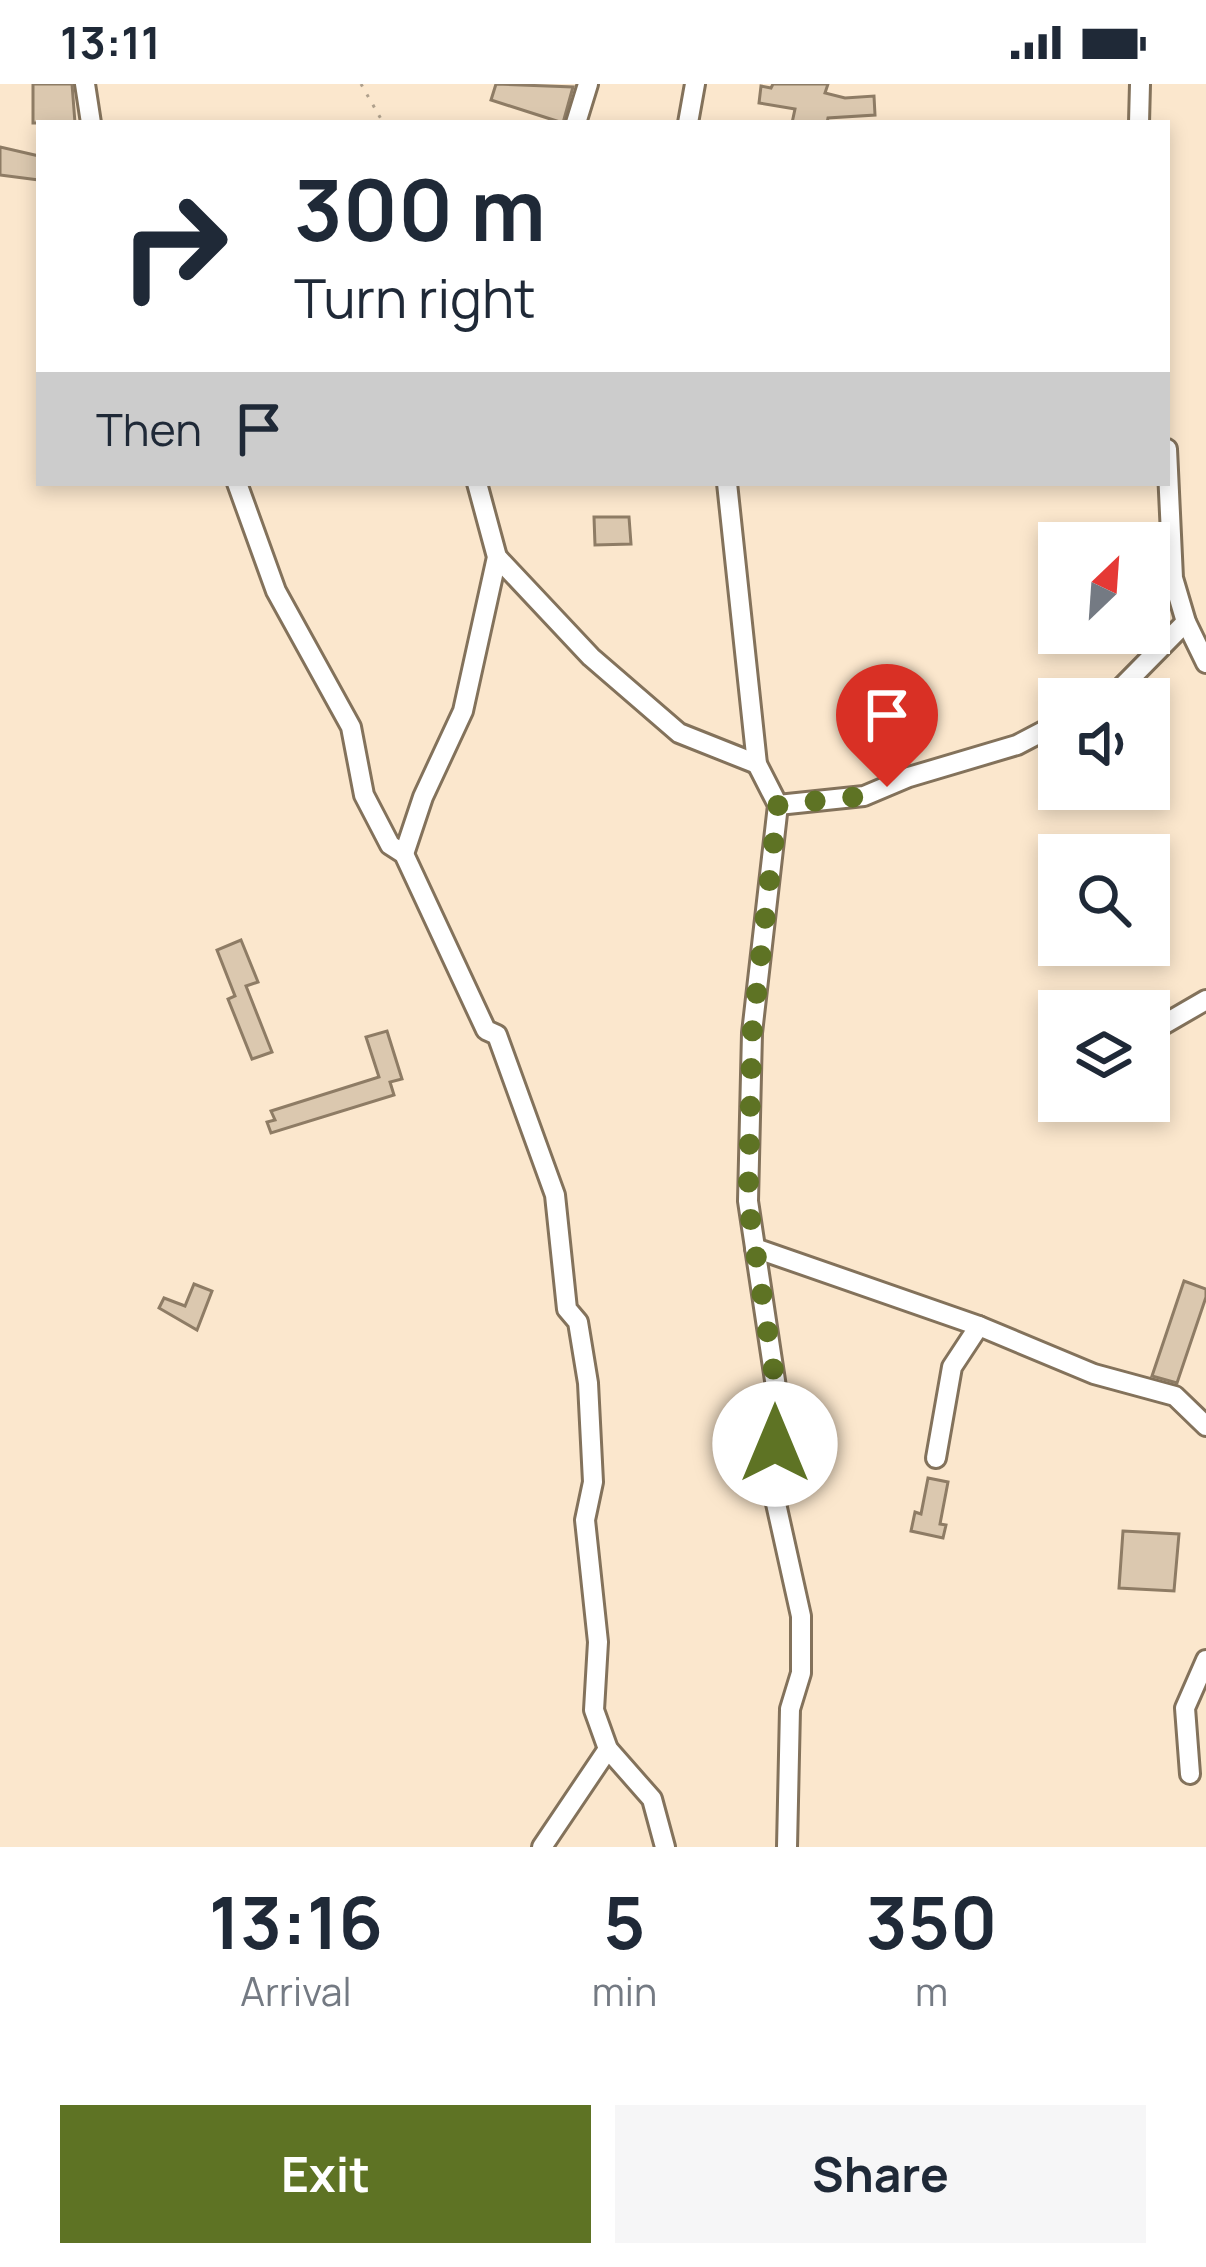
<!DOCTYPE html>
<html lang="en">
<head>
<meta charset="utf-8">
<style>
	:root { --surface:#fff; --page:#f6f6f7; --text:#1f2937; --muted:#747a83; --accent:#5e7324 }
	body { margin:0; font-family:Manrope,sans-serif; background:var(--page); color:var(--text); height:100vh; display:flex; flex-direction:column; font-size:45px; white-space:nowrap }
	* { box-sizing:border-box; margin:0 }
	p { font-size:39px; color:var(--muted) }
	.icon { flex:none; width:66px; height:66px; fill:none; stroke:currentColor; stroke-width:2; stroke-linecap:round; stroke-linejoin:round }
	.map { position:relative; height:1763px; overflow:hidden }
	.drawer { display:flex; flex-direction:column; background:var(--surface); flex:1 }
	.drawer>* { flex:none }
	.top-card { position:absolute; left:36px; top:36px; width:1134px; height:366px; border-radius:0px; box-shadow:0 6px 18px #0003; background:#fff; color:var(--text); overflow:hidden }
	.needle { width:78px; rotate:25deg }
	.controls { position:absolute; left:1038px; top:438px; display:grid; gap:24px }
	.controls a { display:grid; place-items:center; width:132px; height:132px; border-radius:0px; background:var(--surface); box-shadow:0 6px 18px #0003; font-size:60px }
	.pin { position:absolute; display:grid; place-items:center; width:102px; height:102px; color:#fff; margin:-123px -51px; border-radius:50% 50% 50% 0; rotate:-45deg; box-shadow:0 0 12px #0007 }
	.pin .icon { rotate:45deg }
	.me { position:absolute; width:132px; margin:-66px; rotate:0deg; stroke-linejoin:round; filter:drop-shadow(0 0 9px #0008) }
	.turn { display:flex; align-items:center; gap:42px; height:252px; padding:0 60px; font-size:54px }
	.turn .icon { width:156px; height:156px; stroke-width:2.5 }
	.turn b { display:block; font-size:84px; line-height:102px }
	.then { display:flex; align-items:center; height:114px; padding:0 60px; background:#0003; gap:24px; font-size:45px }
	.eta { display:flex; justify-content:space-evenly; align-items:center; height:204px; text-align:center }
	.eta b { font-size:72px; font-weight:700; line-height:84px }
	.cta { display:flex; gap:24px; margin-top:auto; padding:24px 60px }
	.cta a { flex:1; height:138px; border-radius:0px; background:var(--accent); color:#fff; font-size:48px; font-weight:700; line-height:138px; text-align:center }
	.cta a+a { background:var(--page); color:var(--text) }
	.status { display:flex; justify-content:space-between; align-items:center; height:84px; padding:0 60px; background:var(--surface); direction:ltr }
	.status svg { height:33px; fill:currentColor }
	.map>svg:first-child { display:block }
	.building { fill:#dbc8af; stroke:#8e7c65; stroke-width:3 }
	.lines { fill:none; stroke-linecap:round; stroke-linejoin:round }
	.minor-casing { stroke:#83725b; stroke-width:24 }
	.path { stroke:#afa08c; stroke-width:3; stroke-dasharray:3 9; stroke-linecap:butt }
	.minor { stroke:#fff; stroke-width:18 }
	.route { stroke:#5e7324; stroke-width:21; stroke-dasharray:0 37.8 }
</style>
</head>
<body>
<div class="status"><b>13:11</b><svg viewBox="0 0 49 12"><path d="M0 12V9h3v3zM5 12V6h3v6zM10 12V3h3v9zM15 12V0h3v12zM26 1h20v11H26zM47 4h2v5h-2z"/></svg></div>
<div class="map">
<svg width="1206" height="1763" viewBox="0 0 1206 1763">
	<rect width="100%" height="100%" fill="#fbe7cd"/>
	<g class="building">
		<polygon points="33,0 72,0 75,39 33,39"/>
		<polygon points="496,0 573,3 563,39 491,16"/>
		<polygon points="773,0 828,0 825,9 845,14 874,12 875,31 828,34 827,39 792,39 795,25 759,19 761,2 771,4"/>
		<polygon points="0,63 39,72 39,96 0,91"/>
		<polygon points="594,433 629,433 631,460 595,461"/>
		<polygon points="241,856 258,898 246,902 272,968 252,975 228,915 235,912 217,866"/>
		<polygon points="387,947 402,995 390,998 394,1011 271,1049 267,1038 275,1036 271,1027 379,993 366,953"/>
		<polygon points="1184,1197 1206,1205 1206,1213 1177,1299 1152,1292"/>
		<polygon points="194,1200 212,1207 197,1246 159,1224 164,1214 185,1222"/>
		<polygon points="928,1394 948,1398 940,1440 946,1441 943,1454 911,1447 915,1428 921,1430"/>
		<polygon points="1123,1447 1179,1450 1174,1507 1119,1504"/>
	</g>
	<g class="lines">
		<g class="minor-casing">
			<g id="minor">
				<polyline points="85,0 91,39"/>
				<polyline points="576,39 588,0"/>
				<polyline points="688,39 695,0"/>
				<polyline points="1139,39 1140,0"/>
				<polyline points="1167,365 1173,494 1186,538 1206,579"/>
				<polyline points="237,399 276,507 351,643 364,711 390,761 404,770 486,946 497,951 555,1111 567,1225 578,1238 588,1299 593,1398 585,1436 598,1558 594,1626 608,1665 652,1715 665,1763"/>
				<polyline points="727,399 757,680 778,721 752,949 748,1117 779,1323 771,1397 801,1532 801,1589 790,1625 787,1763"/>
				<polyline points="497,473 591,573 679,649 757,680"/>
				<polyline points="1105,615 1115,610 1186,538"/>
				<polyline points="778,721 864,712 909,693 1017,661 1059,639"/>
				<polyline points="404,770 423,713 463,627 497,473 477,399"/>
				<polyline points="1149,949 1206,916"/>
				<polyline points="755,1164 979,1242 1094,1290 1175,1312 1206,1342"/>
				<polyline points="936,1374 952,1283 979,1242"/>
				<polyline points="1190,1690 1185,1624 1206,1576"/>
				<polyline points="542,1763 608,1665"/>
			</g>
		</g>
		<polyline class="path" points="361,0 381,35"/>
		<use href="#minor" class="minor"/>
	</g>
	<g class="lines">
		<polyline class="route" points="775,1360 779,1323 748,1118 752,950 778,721 864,712 887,703"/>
	</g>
</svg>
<div class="controls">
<a><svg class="needle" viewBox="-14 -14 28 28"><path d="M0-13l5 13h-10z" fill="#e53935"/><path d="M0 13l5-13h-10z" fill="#747a83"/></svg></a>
<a><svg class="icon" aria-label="sound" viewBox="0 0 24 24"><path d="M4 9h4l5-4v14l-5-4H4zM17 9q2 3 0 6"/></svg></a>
<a><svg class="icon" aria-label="search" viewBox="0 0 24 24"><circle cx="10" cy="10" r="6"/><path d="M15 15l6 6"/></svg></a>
<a><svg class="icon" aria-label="layers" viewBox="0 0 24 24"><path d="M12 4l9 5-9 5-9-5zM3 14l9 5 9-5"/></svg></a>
</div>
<div class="pin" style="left:887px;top:703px;background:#d93025"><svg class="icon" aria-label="arrive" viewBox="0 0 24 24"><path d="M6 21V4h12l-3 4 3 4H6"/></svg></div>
<svg class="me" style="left:775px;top:1360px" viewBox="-20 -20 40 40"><circle r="19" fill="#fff"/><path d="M0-13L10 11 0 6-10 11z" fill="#5e7324"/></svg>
<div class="top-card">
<div class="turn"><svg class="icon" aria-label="right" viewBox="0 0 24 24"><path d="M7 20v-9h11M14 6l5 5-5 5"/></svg><div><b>300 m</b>Turn right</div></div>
<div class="then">Then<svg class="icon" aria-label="arrive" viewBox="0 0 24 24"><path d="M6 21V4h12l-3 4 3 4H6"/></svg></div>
</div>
</div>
<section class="drawer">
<div class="eta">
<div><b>13:16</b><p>Arrival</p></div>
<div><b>5</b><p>min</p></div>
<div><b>350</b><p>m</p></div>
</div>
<div class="cta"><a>Exit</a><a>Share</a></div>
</section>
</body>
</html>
